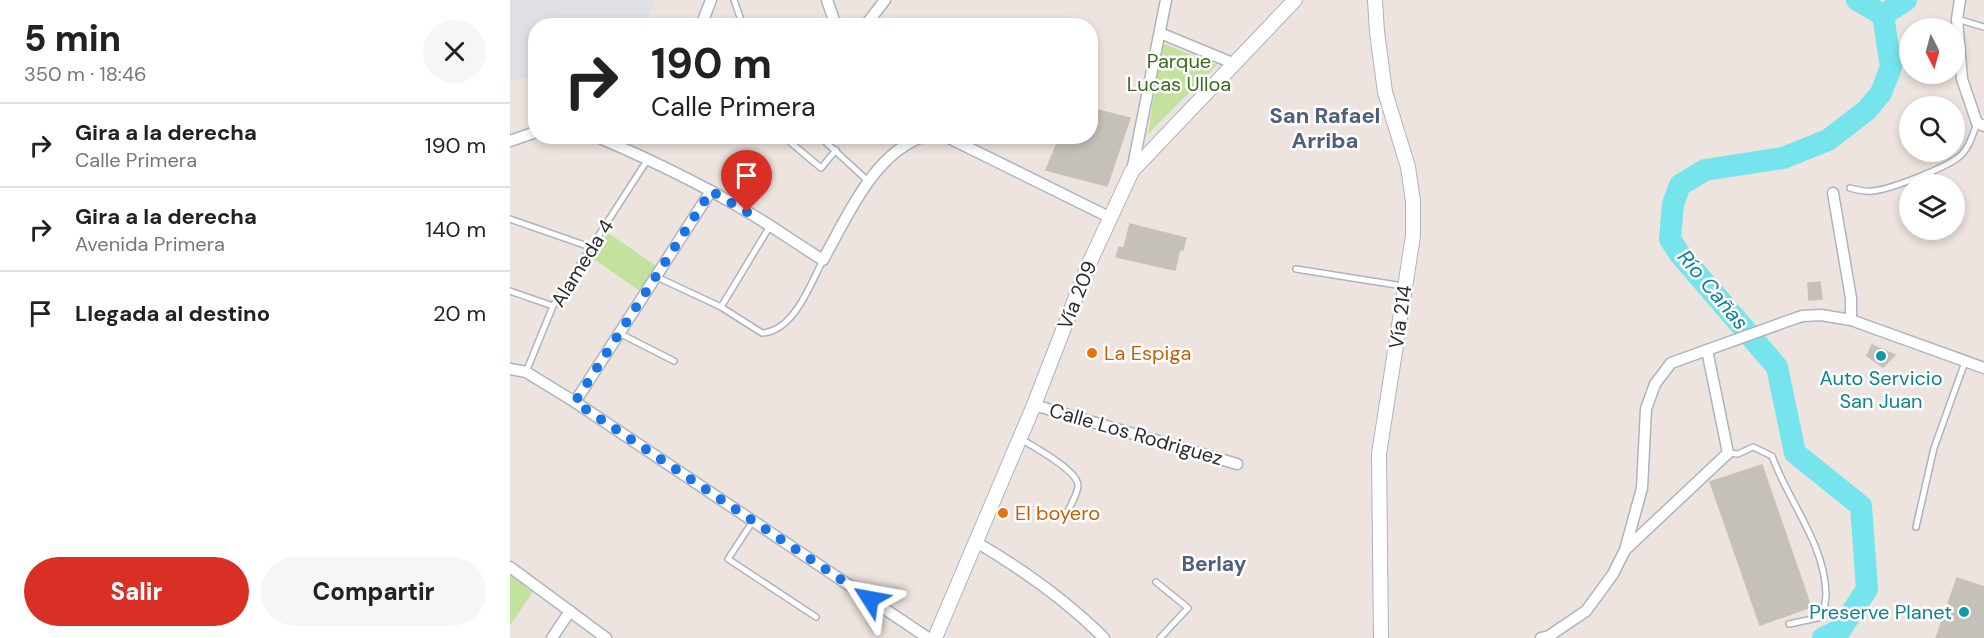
<!DOCTYPE html>
<html lang="es">
<head>
<meta charset="utf-8">
<style>
	:root { --surface:#fff; --page:#f6f6f6; --text:#222; --muted:#767676; --line:#e0e0e0; --accent:#d93025 }
	body { margin:0; font-family:"DM Sans",sans-serif; background:var(--page); color:var(--text); height:100vh; display:flex; flex-direction:column; font-size:22px; white-space:nowrap }
	* { box-sizing:border-box; margin:0 }
	p { font-size:20px; color:var(--muted) }
	.icon { flex:none; width:33px; height:33px; fill:none; stroke:currentColor; stroke-width:2; stroke-linecap:round; stroke-linejoin:round }
	.map { position:relative; flex:1; overflow:hidden }
	.sheet { display:flex; flex-direction:column; background:var(--surface); width:510px }
	.sheet>* { flex:none }
	.top-card { position:absolute; left:18px; top:18px; width:570px; height:126px; border-radius:24px; box-shadow:0 3px 9px #0003; background:#fff; color:var(--text); overflow:hidden }
	.needle { width:39px; rotate:174deg }
	.tools { position:absolute; left:1389px; top:18px; display:grid; gap:12px }
	.tools a { display:grid; place-items:center; width:66px; height:66px; border-radius:50%; background:var(--surface); box-shadow:0 3px 9px #0003; font-size:30px }
	.pin { position:absolute; display:grid; place-items:center; width:51px; height:51px; color:#fff; margin:-62px -26px; border-radius:50% 50% 50% 0; rotate:-45deg; box-shadow:0 0 6px #0007 }
	.pin .icon { rotate:45deg }
	.me { position:absolute; width:66px; margin:-33px; rotate:304deg; stroke-linejoin:round; filter:drop-shadow(0 0 4px #0008) }
	.turn { display:flex; align-items:center; gap:21px; height:126px; padding:0 24px; font-size:27px }
	.turn .icon { width:78px; height:78px; stroke-width:2.5 }
	.turn b { display:block; font-size:42px; line-height:51px }
	.round { display:grid; place-items:center; flex:none; width:63px; height:63px; border-radius:32px; background:var(--page) }
	.summary { display:flex; align-items:center; justify-content:space-between; height:102px; padding:0 24px }
	h1 { font-size:36px; font-weight:800; line-height:45px }
	.action { display:flex; gap:12px; margin-top:auto; padding:12px 24px }
	.action a { flex:1; height:69px; border-radius:36px; background:var(--accent); color:#fff; font-size:24px; font-weight:800; line-height:69px; text-align:center }
	.action a+a { background:var(--page); color:var(--text) }
	ul { padding:0; list-style:none }
	li { display:flex; align-items:center; gap:18px; height:84px; padding:0 24px; border-top:2px solid var(--line) }
	li div { flex:1 }
	li b { display:block; font-size:22px }
	li em { font-style:normal }
	main { display:flex; flex:1; min-height:0 }
	.map>svg:first-child { display:block }
	.industrial { fill:#e0dfe6 }
	.green { fill:#c2e29d }
	.lines { fill:none; stroke-linecap:round; stroke-linejoin:round }
	.river { stroke:#76e4ec; stroke-width:22 }
	.building { fill:#c6c0ba; stroke:#c9c0b9; stroke-width:1.5 }
	.service-casing { stroke:#afb4bc; stroke-width:8 }
	.minor-casing { stroke:#afb4bc; stroke-width:13 }
	.secondary-casing { stroke:#afb4bc; stroke-width:16 }
	.service { stroke:#fff; stroke-width:5 }
	.minor { stroke:#fff; stroke-width:10 }
	.secondary { stroke:#fff; stroke-width:14 }
	.route { stroke:#1a73e8; stroke-width:10; stroke-dasharray:0 18 }
	.food-dot { fill:#e8710a; stroke:#fff; stroke-width:2 }
	.culture-dot { fill:#0f9aa8; stroke:#fff; stroke-width:2 }
	.labels { text-anchor:middle; dominant-baseline:central; stroke-width:5; stroke-linejoin:round; paint-order:stroke }
	.park-label { font-size:20px; fill:#3b691d; stroke:#fff }
	.street-label { font-size:20px; fill:#2c2c2c; stroke:#fff }
	.food-label { font-size:20px; fill:#c56008; stroke:#fff; text-anchor:start }
	.culture-label { font-size:20px; fill:#0d838f; stroke:#fff }
	.water-label { font-size:21px; font-style:italic; fill:#118195; stroke:#fff }
	.neighbourhood-label { font-size:21px; font-weight:bold; fill:#4d5f7c; stroke:#fff }
	.quarter-label { font-size:22px; font-weight:bold; fill:#4d5f7c; stroke:#fff }
</style>
</head>
<body>
<main>
<section class="sheet">
<div class="summary"><div><h1>5 min</h1><p>350 m · 18:46</p></div><a class="round"><svg class="icon" aria-label="close" viewBox="0 0 24 24"><path d="M6 6l12 12M18 6L6 18"/></svg></a></div>
<ul>
<li><svg class="icon" aria-label="right" viewBox="0 0 24 24"><path d="M7 20v-9h11M14 6l5 5-5 5"/></svg><div><b>Gira a la derecha</b><p>Calle Primera</p></div><em>190 m</em></li>
<li><svg class="icon" aria-label="right" viewBox="0 0 24 24"><path d="M7 20v-9h11M14 6l5 5-5 5"/></svg><div><b>Gira a la derecha</b><p>Avenida Primera</p></div><em>140 m</em></li>
<li><svg class="icon" aria-label="arrive" viewBox="0 0 24 24"><path d="M6 21V4h12l-3 4 3 4H6"/></svg><div><b>Llegada al destino</b></div><em>20 m</em></li>
</ul>
<div class="action"><a>Salir</a><a>Compartir</a></div>
</section>
<div class="map">
<svg width="1474" height="638" viewBox="0 0 1474 638">
	<rect width="100%" height="100%" fill="#ede4df"/>
	<polygon class="industrial" points="0,0 145,0 135,25 26,26 25,76 0,81"/>
	<g class="green">
		<polygon points="652,43 707,65 638,134"/>
		<polygon points="98,233 148,267 131,292 81,257"/>
		<polygon points="0,575 23,592 0,625"/>
	</g>
	<g class="lines">
		<g class="river">
			<polyline points="1347,0 1373,15"/>
			<polyline points="1373,15 1396,0"/>
			<polyline points="1313,638 1331,629 1357,589 1351,506 1285,453 1267,367 1169,253 1160,239 1163,204 1170,185 1195,170 1273,158 1318,140 1357,110 1371,93 1381,67 1373,15"/>
		</g>
	</g>
	<g class="building">
		<polygon points="580,108 620,118 597,186 536,170 550,136 580,136"/>
		<polygon points="620,224 676,238 673,250 670,249 665,270 606,257 609,247 614,248"/>
		<polygon points="1310,282 1312,299 1299,300 1298,283"/>
		<polygon points="1362,345 1385,355 1373,367 1357,356"/>
		<polygon points="1252,465 1301,607 1250,625 1200,482"/>
		<polygon points="1447,578 1474,587 1474,638 1426,638"/>
	</g>
	<g class="lines">
		<g class="service-casing">
			<g id="service">
				<polyline points="224,0 233,26"/>
				<polyline points="1447,19 1474,27"/>
				<polyline points="273,136 311,168 326,150"/>
				<polyline points="309,136 358,181"/>
				<path d="M 1340,188 C 1347,190 1355,192 1363,191 C 1381,189 1436,168 1450,156 C 1459,148 1463,134 1467,123"/>
				<polyline points="0,219 83,248"/>
				<polyline points="786,269 893,286"/>
				<path d="M 147,277 L 211,307 L 252,333 C 284,331 300,285 313,260"/>
				<polyline points="0,291 43,306"/>
				<polyline points="211,307 260,226"/>
				<polyline points="109,333 164,361"/>
				<polyline points="16,372 43,306 138,159"/>
				<path d="M 511,439 C 524,447 569,471 568,486 C 567,496 559,508 555,517"/>
				<path d="M 1218,453 L 1228,454 L 1243,447 L 1262,456 C 1278,501 1315,544 1316,594 C 1316,601 1314,609 1312,617 L 1279,624"/>
				<polyline points="243,521 218,559 306,617"/>
				<polyline points="1406,527 1424,448 1455,362"/>
				<polyline points="646,582 678,608 650,638"/>
			</g>
		</g>
		<g class="minor-casing">
			<g id="minor">
				<polyline points="317,0 326,26"/>
				<polyline points="1450,0 1447,19 1452,79 1467,123 1474,126"/>
				<polyline points="191,26 201,0"/>
				<polyline points="355,26 375,0"/>
				<polyline points="650,33 725,64"/>
				<polyline points="435,136 599,217"/>
				<path d="M 92,139 C 141,160 189,183 236,211 C 262,226 287,244 313,260 C 337,217 364,152 415,136"/>
				<polyline points="0,141 26,132"/>
				<polyline points="622,171 656,0"/>
				<polyline points="1323,193 1341,298 1341,320"/>
				<polyline points="0,369 16,372 65,402 418,638"/>
				<polyline points="65,402 201,191"/>
				<polyline points="524,405 727,464"/>
				<path d="M 466,542 C 512,569 556,600 594,638"/>
				<polyline points="1116,549 1218,453 1197,350"/>
				<polyline points="0,567 96,638"/>
				<polyline points="42,638 60,611"/>
				<polyline points="1031,638 1039,636 1076,611 1103,574 1115,550 1132,488 1136,409 1145,384 1161,363 1272,323 1292,316 1311,315 1341,320 1474,368"/>
			</g>
		</g>
		<g class="secondary-casing">
			<g id="secondary">
				<polyline points="865,0 867,32 875,92 898,167 903,201 903,236 869,454 871,638"/>
				<polyline points="425,638 524,405 578,266 622,171 785,0"/>
			</g>
		</g>
		<use href="#service" class="service"/>
		<use href="#minor" class="minor"/>
		<use href="#secondary" class="secondary"/>
	</g>
	<g class="lines">
		<polyline class="route" points="237,212 201,191 65,402 360,599"/>
	</g>
	<g class="food-dot">
		<circle cx="582" cy="353" r="6"/>
		<circle cx="493" cy="513" r="6"/>
	</g>
	<g class="culture-dot">
		<circle cx="1371" cy="356" r="6"/>
		<circle cx="1454" cy="612" r="6"/>
	</g>
	<g class="labels">
		<g class="park-label">
			<text x="669" y="61">Parque<tspan x="669" dy="23">Lucas Ulloa</tspan></text>
		</g>
		<g class="street-label">
			<text transform="translate(72 263) rotate(-58)">Alameda 4</text>
			<text transform="translate(567 295) rotate(-68)">Vía 209</text>
			<text transform="translate(890 317) rotate(-82)">Vía 214</text>
			<text transform="translate(626 434) rotate(16)">Calle Los Rodriguez</text>
		</g>
		<g class="food-label">
			<text x="594" y="353">La Espiga</text>
			<text x="505" y="513">El boyero</text>
		</g>
		<g class="culture-label">
			<text x="1371" y="378">Auto Servicio<tspan x="1371" dy="23">San Juan</tspan></text>
			<text x="1442" y="612" text-anchor="end">Preserve Planet</text>
		</g>
		<g class="water-label">
			<text transform="translate(1203 290) rotate(50)">Río Cañas</text>
		</g>
		<g class="neighbourhood-label">
			<text x="704" y="564">Berlay</text>
		</g>
		<g class="quarter-label">
			<text x="815" y="115">San Rafael<tspan x="815" dy="25">Arriba</tspan></text>
		</g>
	</g>
</svg>
<div class="tools">
<a><svg class="needle" viewBox="-14 -14 28 28"><path d="M0-13l5 13h-10z" fill="#e53935"/><path d="M0 13l5-13h-10z" fill="#767676"/></svg></a>
<a><svg class="icon" aria-label="search" viewBox="0 0 24 24"><circle cx="10" cy="10" r="6"/><path d="M15 15l6 6"/></svg></a>
<a><svg class="icon" aria-label="layers" viewBox="0 0 24 24"><path d="M12 4l9 5-9 5-9-5zM3 14l9 5 9-5"/></svg></a>
</div>
<div class="pin" style="left:237px;top:212px;background:#d93025"><svg class="icon" aria-label="arrive" viewBox="0 0 24 24"><path d="M6 21V4h12l-3 4 3 4H6"/></svg></div>
<svg class="me" style="left:360px;top:599px" viewBox="-20 -20 40 40"><path d="M0-17L14 15 0 8-14 15z" fill="#1a73e8" stroke="#fff" stroke-width="4"/></svg>
<div class="top-card">
<div class="turn"><svg class="icon" aria-label="right" viewBox="0 0 24 24"><path d="M7 20v-9h11M14 6l5 5-5 5"/></svg><div><b>190 m</b>Calle Primera</div></div>
</div>
</div>
</main>
</body>
</html>
